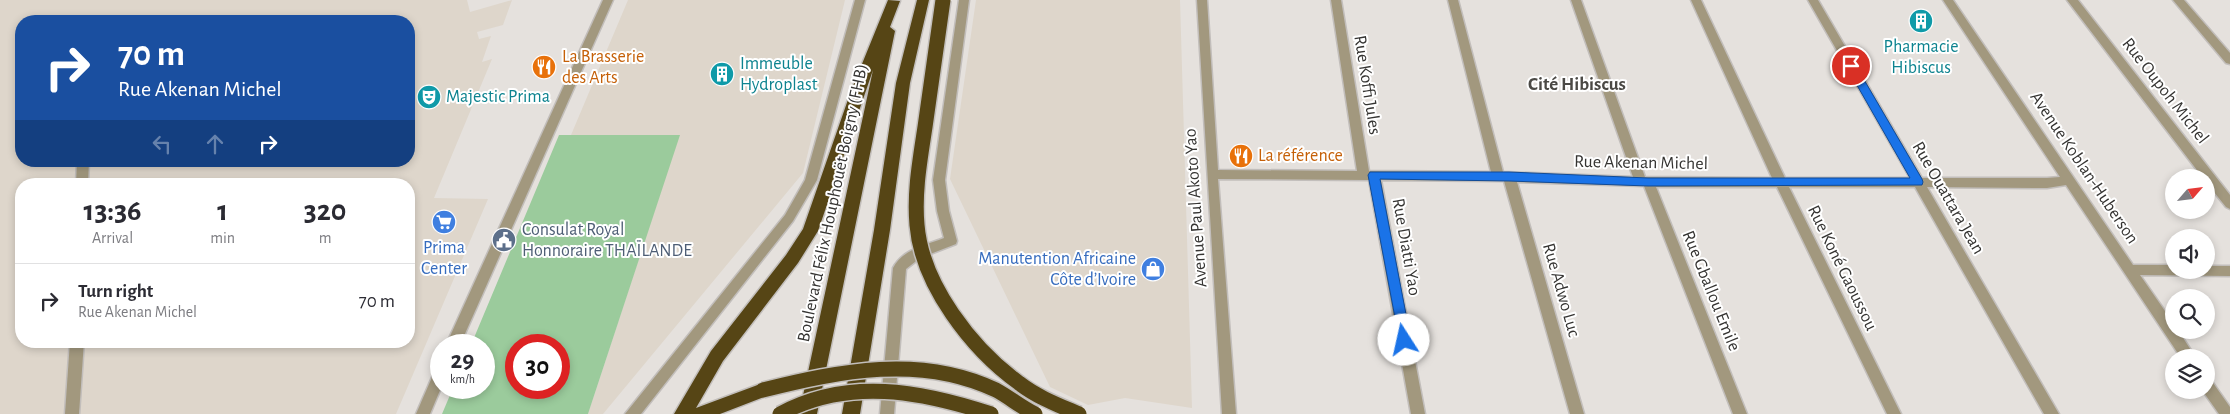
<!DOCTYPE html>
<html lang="en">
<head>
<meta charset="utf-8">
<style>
	:root { --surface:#fff; --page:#f7f7f7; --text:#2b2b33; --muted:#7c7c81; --line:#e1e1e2 }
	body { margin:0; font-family:"Alegreya Sans",sans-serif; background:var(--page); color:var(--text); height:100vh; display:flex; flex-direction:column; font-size:19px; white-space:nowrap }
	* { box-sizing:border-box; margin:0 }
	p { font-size:16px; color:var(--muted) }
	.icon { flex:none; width:28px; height:28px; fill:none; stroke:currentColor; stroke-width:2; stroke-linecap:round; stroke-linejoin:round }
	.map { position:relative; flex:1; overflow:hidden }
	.panel { position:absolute; left:15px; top:178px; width:400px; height:170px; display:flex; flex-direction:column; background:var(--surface); border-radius:20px; box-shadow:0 2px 8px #0003 }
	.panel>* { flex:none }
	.top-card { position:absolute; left:15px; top:15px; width:400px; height:152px; border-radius:20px; box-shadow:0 2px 8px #0003; background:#1a4fa0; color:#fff; overflow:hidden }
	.needle { width:32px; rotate:62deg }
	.fabs { position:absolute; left:2165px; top:169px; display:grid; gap:10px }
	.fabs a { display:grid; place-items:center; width:50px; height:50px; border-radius:50%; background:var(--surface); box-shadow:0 2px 8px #0003; font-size:25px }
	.speed { position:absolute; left:430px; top:334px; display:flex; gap:10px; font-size:25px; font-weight:700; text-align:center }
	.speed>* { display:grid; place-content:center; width:65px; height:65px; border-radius:50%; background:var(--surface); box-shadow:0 2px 8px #0003; line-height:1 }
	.speed small { font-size:12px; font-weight:400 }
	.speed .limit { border:8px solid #d22; background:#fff; color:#111 }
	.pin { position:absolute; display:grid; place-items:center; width:42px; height:42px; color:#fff; margin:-21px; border:2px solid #fff; border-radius:50%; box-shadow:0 1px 5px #0007 }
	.me { position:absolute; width:55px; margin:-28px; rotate:350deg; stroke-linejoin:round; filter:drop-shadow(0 0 4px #0008) }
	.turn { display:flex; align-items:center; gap:18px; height:105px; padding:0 20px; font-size:22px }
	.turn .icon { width:65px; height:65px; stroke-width:2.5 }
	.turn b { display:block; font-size:35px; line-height:42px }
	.lanes { display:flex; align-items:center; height:48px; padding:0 20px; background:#0003; justify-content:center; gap:25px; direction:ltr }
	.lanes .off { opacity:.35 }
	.eta { display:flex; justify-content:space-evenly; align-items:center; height:85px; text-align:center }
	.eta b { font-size:30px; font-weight:700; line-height:35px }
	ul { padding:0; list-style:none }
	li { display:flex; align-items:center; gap:15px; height:75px; padding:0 20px; border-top:1px solid var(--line) }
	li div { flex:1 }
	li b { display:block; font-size:19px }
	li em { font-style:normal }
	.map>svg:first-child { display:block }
	.built { fill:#ded6cb; fill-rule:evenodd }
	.green { fill:#9bcb9c; fill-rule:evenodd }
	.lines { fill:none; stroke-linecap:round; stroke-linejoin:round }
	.minor-casing { stroke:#c2bebb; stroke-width:3 }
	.highway-casing { stroke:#c2bebb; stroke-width:3 }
	.minor { fill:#a2987e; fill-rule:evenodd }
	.highway { fill:#564515; fill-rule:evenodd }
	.highway-bridge-casing { stroke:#c2bebb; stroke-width:18; stroke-linecap:butt }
	.highway-bridge { stroke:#564515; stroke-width:15 }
	.route { fill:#1a73e8; stroke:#114b97 }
	.labels { text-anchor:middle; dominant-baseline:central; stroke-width:4; stroke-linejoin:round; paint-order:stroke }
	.culture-label { font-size:18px; fill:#0d838f; stroke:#fff; text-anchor:start }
	.food-label { font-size:18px; fill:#c56008; stroke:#fff; text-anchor:start }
	.street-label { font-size:18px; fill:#353432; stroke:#fff }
	.service-label { font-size:18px; fill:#4e5e75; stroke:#fff; text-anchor:start }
	.shop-label { font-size:18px; fill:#366cbe; stroke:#fff }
	.neighbourhood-label { font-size:19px; font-weight:bold; fill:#4b4945; stroke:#fff }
</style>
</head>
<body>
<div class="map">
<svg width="2230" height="414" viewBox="0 0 2230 414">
	<rect width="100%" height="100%" fill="#e5e1dd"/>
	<g class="built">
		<path d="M 0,0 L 467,0 L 470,12 L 512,0 L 503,25 L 477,32 L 479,39 L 491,36 L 482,62 L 492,59 L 434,198 L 488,199 L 396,414 L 0,414 ZM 21,21 L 409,21 L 409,161 L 21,161 ZM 21,184 L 409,184 L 409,341 L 21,341 Z"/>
		<polygon points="628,0 845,0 803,173 603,414 588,414 679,136 571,135"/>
		<polygon points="976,0 1180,0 1192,408 1125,398 1088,405 1050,387 950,179"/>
	</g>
	<path class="green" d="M 559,135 L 680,135 L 588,414 L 442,414 L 453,388 L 484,388 L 484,345 L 471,345 ZM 516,345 L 559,345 L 559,388 L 516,388 Z"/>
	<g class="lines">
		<g class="minor-casing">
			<g id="minor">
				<polygon points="603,0 613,0 460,345 446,345"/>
				<polygon points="855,0 865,0 817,180 793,221 641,414 625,414 785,215 805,180"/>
				<path d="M 959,0 L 969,0 L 945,180 L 949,211 L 957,241 L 956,244 L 920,258 L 906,269 L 894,414 L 880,414 L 893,268 C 903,249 926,245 944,238 L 937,211 L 933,180 Z"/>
				<polygon points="1197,0 1207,0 1218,170 1357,171 1331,0 1341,0 1369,171 1491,172 1448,0 1458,0 1503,172 1633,177 1571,0 1581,0 1645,177 1772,178 1691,0 1701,0 1785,178 1910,178 1808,0 1818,0 1922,178 2047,178 2060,177 1943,0 1953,0 2133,265 2174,265 2174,270 2206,270 2206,266 2230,266 2230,276 2140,275 2174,324 2174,330 2178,330 2196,358 2181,358 2066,185 2047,188 1927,187 2059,414 2044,414 1915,187 1789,187 1901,414 1887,414 1777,187 1656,187 1747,414 1733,414 1644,186 1517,182 1584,414 1570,414 1504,181 1381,180 1425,414 1411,414 1369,180 1218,179 1236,414 1222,414"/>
				<polygon points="2067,0 2078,0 2230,195 2230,209 2226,207 2206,182 2206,178 2203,178"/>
				<polygon points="2173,0 2184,0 2230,53 2230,64 2226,63"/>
				<polygon points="77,161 89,161 88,184 76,184"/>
				<polygon points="70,341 84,341 79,414 65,414"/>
				<polygon points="441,366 441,388 430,414 416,414 436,368"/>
				<polygon points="2206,378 2211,380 2230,407 2230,414 2219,414 2202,390 2206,390"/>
			</g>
		</g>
		<g class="highway-casing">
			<g id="highway">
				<polygon points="888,0 900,1 890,27 895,31 817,414 799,414 873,70 818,231 798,263 723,361 696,408 763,383 769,385 771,390 769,395 720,414 674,414 711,351 786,255 803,229 851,91"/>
				<polygon points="917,0 929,0 910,83 890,230 860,414 842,414 874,230 896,83"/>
			</g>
		</g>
		<use href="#minor" class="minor"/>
		<use href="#highway" class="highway"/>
		<g class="highway-bridge-casing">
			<g id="highway-bridge">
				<path d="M 943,0 C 937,42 931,85 925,127 C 920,160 914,192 917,225 C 922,285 972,349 1019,383 C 1037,397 1058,405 1079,414"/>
				<path d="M 763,390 C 840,371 920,354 996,390 C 1009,397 1021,407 1035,414"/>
				<path d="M 780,414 C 848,377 921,391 991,414"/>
			</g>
		</g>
		<use href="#highway-bridge" class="highway-bridge"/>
	</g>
	<polygon class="route" points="1851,63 1856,66 1922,179 1923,182 1922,185 1648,186 1509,181 1380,179 1411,340 1409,344 1400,344 1368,175 1370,172 1509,172 1648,178 1910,178 1846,66"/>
	<defs>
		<g id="building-disc" transform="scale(1.25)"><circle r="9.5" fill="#0f9aa8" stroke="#fff"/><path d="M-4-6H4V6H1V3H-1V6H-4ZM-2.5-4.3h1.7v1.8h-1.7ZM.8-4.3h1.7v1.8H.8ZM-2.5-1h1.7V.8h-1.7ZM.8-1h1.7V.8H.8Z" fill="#fff"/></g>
		<g id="restaurant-disc" transform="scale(1.25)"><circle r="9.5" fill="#e8710a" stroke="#fff"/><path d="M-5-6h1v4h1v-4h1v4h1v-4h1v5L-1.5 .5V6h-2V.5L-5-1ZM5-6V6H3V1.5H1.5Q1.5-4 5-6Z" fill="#fff"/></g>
		<g id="theatre-disc" transform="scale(1.25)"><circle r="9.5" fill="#0f9aa8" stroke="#fff"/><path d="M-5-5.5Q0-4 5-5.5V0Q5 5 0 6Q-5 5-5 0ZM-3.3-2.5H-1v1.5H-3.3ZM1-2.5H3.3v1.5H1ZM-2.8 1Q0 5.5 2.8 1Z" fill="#fff"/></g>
		<g id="supermarket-disc" transform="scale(1.25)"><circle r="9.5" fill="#3f7fe0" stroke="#fff"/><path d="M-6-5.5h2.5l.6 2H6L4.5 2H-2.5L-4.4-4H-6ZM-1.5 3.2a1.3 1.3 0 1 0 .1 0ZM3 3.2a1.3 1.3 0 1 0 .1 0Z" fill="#fff"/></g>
		<g id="civic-disc" transform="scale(1.25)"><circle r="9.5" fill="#5c6f8a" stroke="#fff"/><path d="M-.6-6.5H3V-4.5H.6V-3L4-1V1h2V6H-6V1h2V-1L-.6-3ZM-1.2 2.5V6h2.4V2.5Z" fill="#fff"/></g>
		<g id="shop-disc" transform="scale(1.25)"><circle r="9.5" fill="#3f7fe0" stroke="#fff"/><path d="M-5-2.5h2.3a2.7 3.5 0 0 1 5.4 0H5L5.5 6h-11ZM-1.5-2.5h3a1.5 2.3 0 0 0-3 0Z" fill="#fff"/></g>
	</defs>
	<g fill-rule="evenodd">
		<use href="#building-disc" x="1921" y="21"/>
		<use href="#restaurant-disc" x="544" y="67"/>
		<use href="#building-disc" x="722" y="74"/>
		<use href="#theatre-disc" x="429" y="97"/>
		<use href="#restaurant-disc" x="1241" y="156"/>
		<use href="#supermarket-disc" x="444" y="222"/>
		<use href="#civic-disc" x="504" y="240"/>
		<use href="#shop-disc" x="1153" y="269"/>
	</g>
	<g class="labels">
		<g class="culture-label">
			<text x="1921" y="47" text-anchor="middle">Pharmacie<tspan x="1921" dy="21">Hibiscus</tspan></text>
			<text x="740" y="64">Immeuble<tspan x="740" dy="21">Hydroplast</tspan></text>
			<text x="446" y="97">Majestic Prima</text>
		</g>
		<g class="food-label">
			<text x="562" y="57">La Brasserie<tspan x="562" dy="21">des Arts</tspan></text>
			<text x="1258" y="156">La référence</text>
		</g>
		<g class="street-label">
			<text transform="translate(1367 85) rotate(81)">Rue Koffi Jules</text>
			<text transform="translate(2165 91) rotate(52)">Rue Oupoh Michel</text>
			<text transform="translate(1641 163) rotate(1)">Rue Akenan Michel</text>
			<text transform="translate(2084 168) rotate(56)">Avenue Koblan-Huberson</text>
			<text transform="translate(1948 198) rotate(60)">Rue Ouattara Jean</text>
			<text transform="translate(833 203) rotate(-78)">Boulevard Félix Houphouët Boigny (FHB)</text>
			<text transform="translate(1196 208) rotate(-94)">Avenue Paul Akoto Yao</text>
			<text transform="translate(1406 247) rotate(80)">Rue Diatti Yao</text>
			<text transform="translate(1842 268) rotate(64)">Rue Koné Gaoussou</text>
			<text transform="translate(1561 290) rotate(74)">Rue Adwo Luc</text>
			<text transform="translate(1711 291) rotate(68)">Rue Gballou Emile</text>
		</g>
		<g class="service-label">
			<text x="522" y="230">Consulat Royal<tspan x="522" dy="21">Honnoraire THAÏLANDE</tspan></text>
		</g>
		<g class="shop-label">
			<text x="444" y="248">Prima<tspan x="444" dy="21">Center</tspan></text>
			<text x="1136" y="259" text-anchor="end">Manutention Africaine<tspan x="1136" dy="21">Côte d’Ivoire</tspan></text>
		</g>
		<g class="neighbourhood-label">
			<text x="1577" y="84">Cité Hibiscus</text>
		</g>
	</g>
</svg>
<div class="fabs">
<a><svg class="needle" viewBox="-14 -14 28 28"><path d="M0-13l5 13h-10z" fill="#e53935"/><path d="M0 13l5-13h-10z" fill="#7c7c81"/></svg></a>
<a><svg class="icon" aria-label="sound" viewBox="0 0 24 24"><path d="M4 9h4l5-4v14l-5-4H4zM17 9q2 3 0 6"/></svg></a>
<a><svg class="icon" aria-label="search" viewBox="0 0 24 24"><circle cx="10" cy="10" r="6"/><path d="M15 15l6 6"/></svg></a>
<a><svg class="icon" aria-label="layers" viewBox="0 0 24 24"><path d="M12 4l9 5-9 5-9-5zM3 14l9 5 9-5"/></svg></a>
</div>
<div class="speed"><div>29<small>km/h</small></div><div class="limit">30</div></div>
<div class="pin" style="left:1851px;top:66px;background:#d93025"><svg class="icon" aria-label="arrive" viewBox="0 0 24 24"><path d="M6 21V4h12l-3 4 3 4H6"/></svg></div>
<svg class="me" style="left:1404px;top:340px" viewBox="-20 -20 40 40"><circle r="19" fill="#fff"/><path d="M0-13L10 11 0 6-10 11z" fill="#1a73e8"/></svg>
<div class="top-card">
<div class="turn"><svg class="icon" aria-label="right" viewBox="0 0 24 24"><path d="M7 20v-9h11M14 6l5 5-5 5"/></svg><div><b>70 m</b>Rue Akenan Michel</div></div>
<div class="lanes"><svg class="icon off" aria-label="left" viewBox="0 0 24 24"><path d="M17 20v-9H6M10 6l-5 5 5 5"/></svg><svg class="icon off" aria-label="ahead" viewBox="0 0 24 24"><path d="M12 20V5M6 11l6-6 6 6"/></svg><svg class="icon" aria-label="right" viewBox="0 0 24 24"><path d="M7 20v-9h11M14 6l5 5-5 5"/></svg></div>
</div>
<section class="panel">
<div class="eta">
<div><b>13:36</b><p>Arrival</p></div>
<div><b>1</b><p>min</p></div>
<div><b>320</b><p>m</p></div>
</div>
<ul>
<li><svg class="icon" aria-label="right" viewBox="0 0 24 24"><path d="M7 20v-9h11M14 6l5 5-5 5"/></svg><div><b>Turn right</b><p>Rue Akenan Michel</p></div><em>70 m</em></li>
</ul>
</section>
</div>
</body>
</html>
